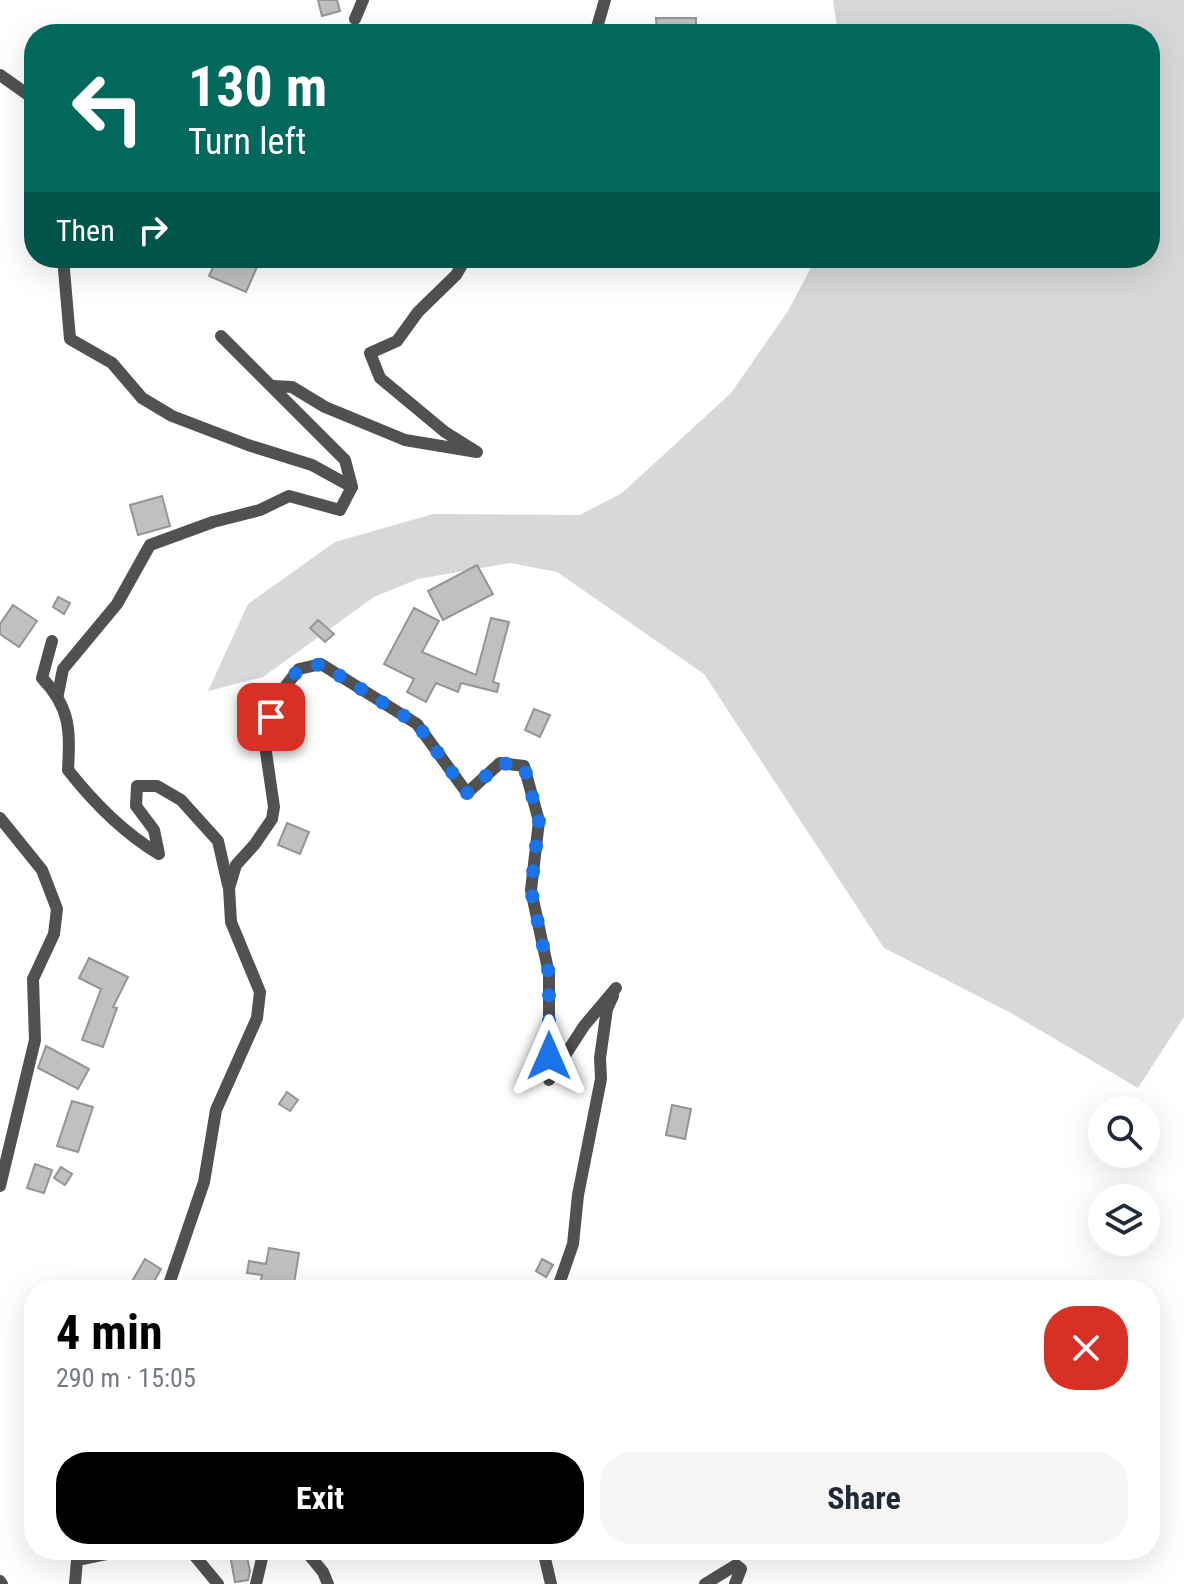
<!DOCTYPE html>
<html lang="en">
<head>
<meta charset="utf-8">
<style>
	:root { --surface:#fff; --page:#f6f6f7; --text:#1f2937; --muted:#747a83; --accent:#000 }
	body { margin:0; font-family:"Roboto Condensed",sans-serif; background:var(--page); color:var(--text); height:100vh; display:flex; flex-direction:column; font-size:30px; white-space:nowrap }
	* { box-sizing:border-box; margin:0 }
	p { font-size:26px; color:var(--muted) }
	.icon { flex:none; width:44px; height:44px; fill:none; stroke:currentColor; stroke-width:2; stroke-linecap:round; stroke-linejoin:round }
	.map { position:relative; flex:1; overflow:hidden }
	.panel { position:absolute; left:24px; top:1280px; width:1136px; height:280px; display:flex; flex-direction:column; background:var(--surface); border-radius:32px; box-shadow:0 8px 32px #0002 }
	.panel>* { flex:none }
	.banner { position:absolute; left:24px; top:24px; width:1136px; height:244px; border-radius:32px; box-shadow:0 8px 32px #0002; background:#00695c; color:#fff; overflow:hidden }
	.fabs { position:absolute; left:1088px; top:1096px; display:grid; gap:16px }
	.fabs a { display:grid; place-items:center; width:72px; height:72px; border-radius:50%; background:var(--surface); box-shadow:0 8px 32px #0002; font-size:40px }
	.pin { position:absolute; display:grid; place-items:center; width:68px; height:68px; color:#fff; margin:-34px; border-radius:16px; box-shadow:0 4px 12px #0006 }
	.me { position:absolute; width:88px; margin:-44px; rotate:0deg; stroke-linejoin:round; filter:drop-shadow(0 0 6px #0008) }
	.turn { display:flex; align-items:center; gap:28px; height:168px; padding:0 32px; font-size:36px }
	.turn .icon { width:104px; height:104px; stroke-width:2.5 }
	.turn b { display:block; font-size:56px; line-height:68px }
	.then { display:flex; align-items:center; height:76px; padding:0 32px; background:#0003; gap:16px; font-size:30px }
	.round { display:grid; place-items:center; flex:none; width:84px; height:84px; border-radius:32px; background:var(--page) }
	.head { display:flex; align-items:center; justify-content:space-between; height:136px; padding:0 32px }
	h1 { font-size:48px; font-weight:700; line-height:60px; color:var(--accent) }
	.action { display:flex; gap:16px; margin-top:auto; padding:16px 32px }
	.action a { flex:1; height:92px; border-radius:32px; background:var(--accent); color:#fff; font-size:32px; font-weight:700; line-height:92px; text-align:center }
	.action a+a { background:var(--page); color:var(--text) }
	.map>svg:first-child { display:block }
	.green { fill:#d8d8d8 }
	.building { fill:#c0c0c0; stroke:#959595; stroke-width:2 }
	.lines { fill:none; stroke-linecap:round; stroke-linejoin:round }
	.street { stroke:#515151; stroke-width:12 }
	.route { stroke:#1a73e8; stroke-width:14; stroke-dasharray:0 25.2 }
</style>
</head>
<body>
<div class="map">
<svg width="1184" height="1584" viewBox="0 0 1184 1584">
	<rect width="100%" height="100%" fill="#fff"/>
	<polygon class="green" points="833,0 1184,0 1184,1017 1138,1088 1009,1012 884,948 704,674 557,572 510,563 418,579 374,597 263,677 208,691 248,604 335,542 433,514 580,515 622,493 731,393 788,311 816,258 1150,258 1150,34 838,34"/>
	<g class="building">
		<polygon points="318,0 337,0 340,11 322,16"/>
		<polygon points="656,18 696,18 696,34 657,34"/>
		<polygon points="217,258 261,258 246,292 209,276"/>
		<polygon points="162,496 170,526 138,535 130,505"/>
		<polygon points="477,565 493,594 443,620 428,591"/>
		<polygon points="58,597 70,603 64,614 53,607"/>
		<polygon points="13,605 37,621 19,647 0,634 0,624"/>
		<polygon points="414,608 439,621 422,652 476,675 491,618 509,622 493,682 499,684 497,692 461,683 458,692 436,683 426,702 407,692 414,679 384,664"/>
		<polygon points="318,620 334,634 325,642 310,628"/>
		<polygon points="534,709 550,715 540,737 525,730"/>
		<polygon points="287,823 309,832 300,854 278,845"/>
		<polygon points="89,958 128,977 113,1007 117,1008 103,1047 82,1040 101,989 79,978"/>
		<polygon points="46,1046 89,1069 78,1089 38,1068"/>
		<polygon points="287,1092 298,1100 290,1111 279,1104"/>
		<polygon points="72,1101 93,1107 78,1152 57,1146"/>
		<polygon points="672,1105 691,1109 685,1139 666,1135"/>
		<polygon points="35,1164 52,1170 44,1193 27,1188"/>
		<polygon points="61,1167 72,1174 65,1185 54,1178"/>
		<polygon points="269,1248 299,1253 293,1290 259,1290 262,1275 247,1273 249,1261 266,1264"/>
		<polygon points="145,1259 161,1269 149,1290 127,1290"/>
		<polygon points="542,1259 553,1265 546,1277 536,1271"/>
		<polygon points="246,1552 250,1571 248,1580 235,1582 230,1555"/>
	</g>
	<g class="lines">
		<g class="street">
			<polyline points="355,19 363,0"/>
			<polyline points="595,34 605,0"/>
			<polyline points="0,75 34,99"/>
			<polyline points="63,258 70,339 112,363 142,398 172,416 248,445 312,465 352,487"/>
			<polyline points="273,386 292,387 325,407 405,440 477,452 445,432 380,378 370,353 397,341 418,312 456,275 466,258"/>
			<path d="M 52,641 L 42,678 C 71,708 70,731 68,770 C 94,803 122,832 159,854 L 154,830 L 136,806 L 137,786 L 157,786 L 181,800 L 218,841 L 228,885"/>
			<polyline points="58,694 63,669 117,604 150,545 213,522 260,510 289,496 340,510 352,487 345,460 221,336"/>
			<polyline points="0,818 42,870 57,909 54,934 33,979 35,1040 0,1186"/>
			<polyline points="167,1290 204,1182 216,1110 257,1018 260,992 231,922 229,888 236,865 255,844 272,819 274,807 266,752 271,717 281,692 299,669 321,664 417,724 467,793 500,763 524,766 539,821 531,890 549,974 549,1080 584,1026 616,988"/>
			<polyline points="557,1290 573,1244 578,1195 601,1079 600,1058 607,1009 613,996"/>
			<polyline points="182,1550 194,1555 218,1584"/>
			<polyline points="305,1550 323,1572 328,1584"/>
			<polyline points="543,1550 551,1584"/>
			<polyline points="0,1581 2,1584"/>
			<polyline points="75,1584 77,1560 126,1550"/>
			<polyline points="256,1584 264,1550"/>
			<polyline points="705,1584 736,1565 741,1569 735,1584"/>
		</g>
	</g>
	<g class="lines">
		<polyline class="route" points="271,717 281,692 299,669 321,664 417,724 467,793 500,763 524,766 539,821 531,890 549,974 549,1056"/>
	</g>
</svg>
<div class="fabs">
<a><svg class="icon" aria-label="search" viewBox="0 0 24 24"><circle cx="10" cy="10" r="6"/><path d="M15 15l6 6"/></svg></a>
<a><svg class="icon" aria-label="layers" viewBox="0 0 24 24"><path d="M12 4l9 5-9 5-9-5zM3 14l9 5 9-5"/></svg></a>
</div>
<div class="pin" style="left:271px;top:717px;background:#d93025"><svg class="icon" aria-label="arrive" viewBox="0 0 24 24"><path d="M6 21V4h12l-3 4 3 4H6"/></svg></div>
<svg class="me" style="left:549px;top:1056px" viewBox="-20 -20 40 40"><path d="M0-17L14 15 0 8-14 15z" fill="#1a73e8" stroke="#fff" stroke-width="4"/></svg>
<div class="banner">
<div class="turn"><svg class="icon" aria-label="left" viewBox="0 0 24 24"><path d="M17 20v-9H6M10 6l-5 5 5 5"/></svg><div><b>130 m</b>Turn left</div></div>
<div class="then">Then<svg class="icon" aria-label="right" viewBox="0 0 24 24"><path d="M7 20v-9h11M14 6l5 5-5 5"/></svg></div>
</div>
<section class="panel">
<div class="head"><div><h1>4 min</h1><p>290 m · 15:05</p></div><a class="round" style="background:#d93025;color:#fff"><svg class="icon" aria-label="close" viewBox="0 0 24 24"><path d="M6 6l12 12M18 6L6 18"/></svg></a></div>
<div class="action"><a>Exit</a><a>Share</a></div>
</section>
</div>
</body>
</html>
